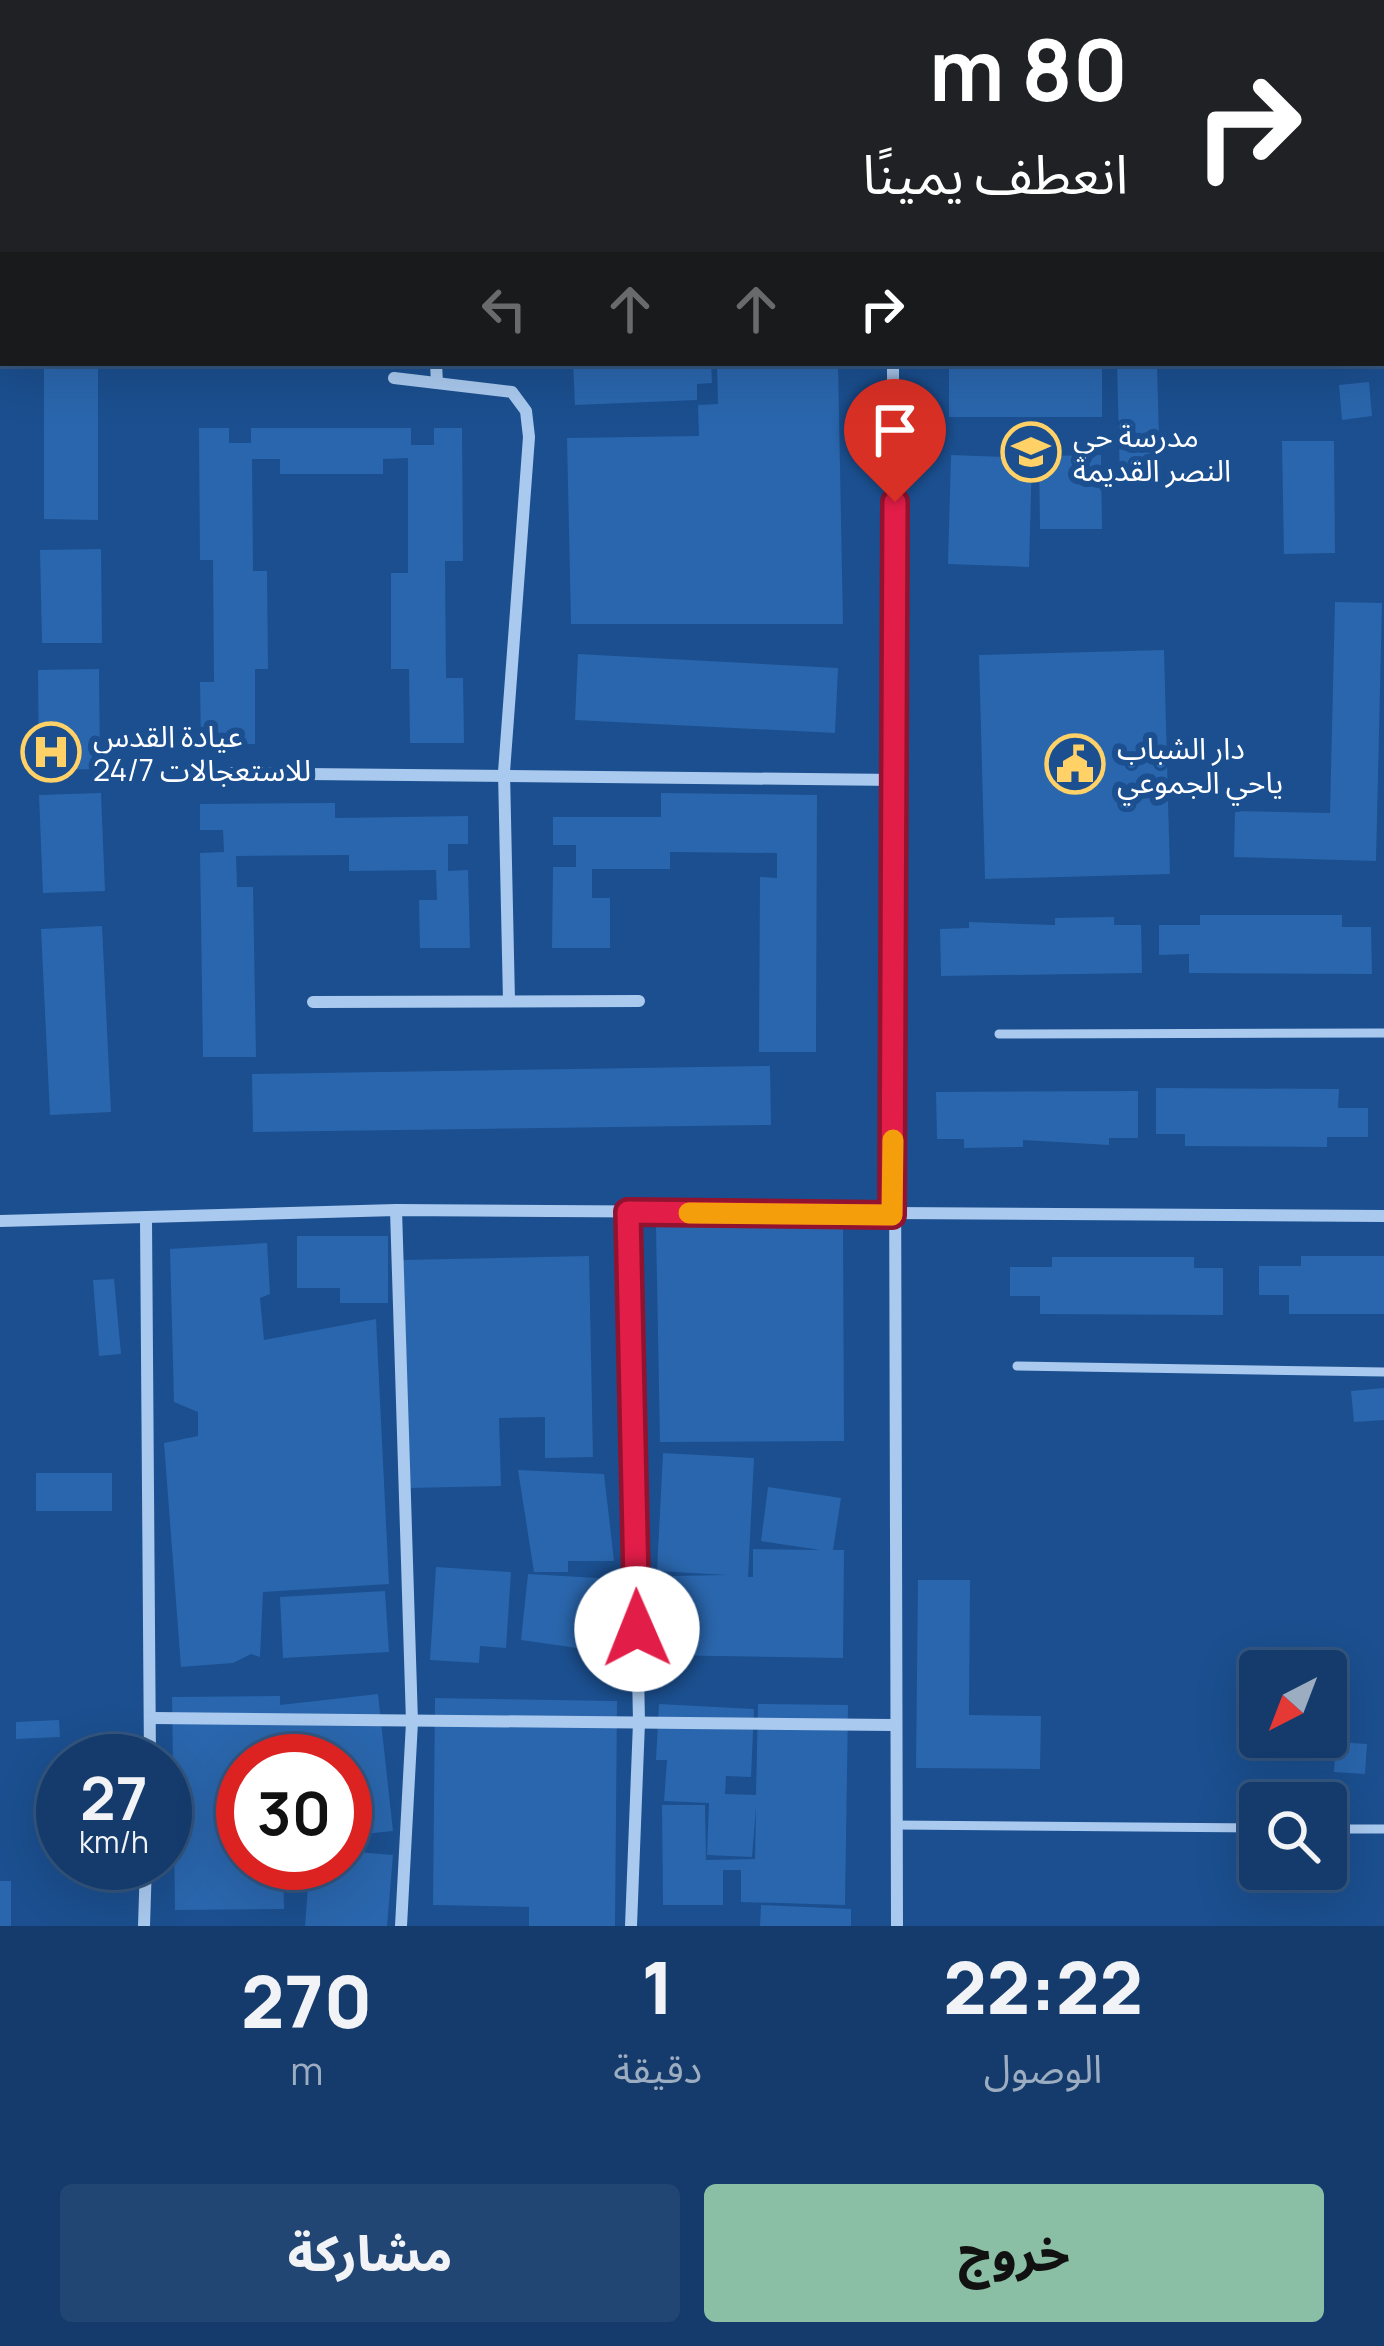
<!DOCTYPE html>
<html lang="ar">
<head>
<meta charset="utf-8">
<style>
	:root { --surface:#143b6b; --page:#214673; --text:#f1f3f6; --muted:#9dadc1; --line:#33557e; --accent:#8abfa5 }
	body { margin:0; font-family:Manrope,"Noto Sans Arabic",sans-serif; background:var(--page); color:var(--text); direction:rtl; height:100vh; display:flex; flex-direction:column; font-size:45px; white-space:nowrap }
	* { box-sizing:border-box; margin:0 }
	p { font-size:39px; color:var(--muted) }
	.icon { flex:none; width:66px; height:66px; fill:none; stroke:currentColor; stroke-width:2; stroke-linecap:round; stroke-linejoin:round }
	.map { position:relative; height:1926px; overflow:hidden; direction:ltr }
	.drawer { display:flex; flex-direction:column; background:var(--surface); flex:1 }
	.drawer>* { flex:none }
	.guide { position:absolute; left:0px; top:0px; width:1386px; height:366px; box-shadow:0 12px 48px #0002,0 0 0 3px var(--line); direction:rtl; background:#202124; color:#fff; overflow:hidden }
	.needle { width:78px; rotate:222deg }
	.tools { position:absolute; left:1239px; top:1650px; display:grid; gap:24px }
	.tools a { display:grid; place-items:center; width:108px; height:108px; border-radius:12px; background:var(--surface); box-shadow:0 12px 48px #0002,0 0 0 3px var(--line); font-size:60px }
	.speed { position:absolute; left:36px; top:1734px; display:flex; gap:24px; font-size:60px; font-weight:700; text-align:center }
	.speed>* { display:grid; place-content:center; width:156px; height:156px; border-radius:50%; background:var(--surface); box-shadow:0 12px 48px #0002,0 0 0 3px var(--line); line-height:1 }
	.speed small { font-size:30px; font-weight:400 }
	.speed .limit { border:18px solid #d22; background:#fff; color:#111 }
	.pin { position:absolute; display:grid; place-items:center; width:102px; height:102px; color:#fff; margin:-123px -51px; border-radius:50% 50% 50% 0; rotate:-45deg; box-shadow:0 0 12px #0007 }
	.pin .icon { rotate:45deg }
	.me { position:absolute; width:132px; margin:-66px; rotate:359deg; stroke-linejoin:round; filter:drop-shadow(0 0 9px #0008) }
	.turn { display:flex; align-items:center; gap:42px; height:252px; padding:0 60px; font-size:54px }
	.turn .icon { width:156px; height:156px; stroke-width:2.5 }
	.turn b { display:block; font-size:84px; line-height:102px }
	.lanes { display:flex; align-items:center; height:114px; padding:0 60px; background:#0003; justify-content:center; gap:60px; direction:ltr }
	.lanes .off { opacity:.35 }
	.eta { display:flex; justify-content:space-evenly; align-items:center; height:204px; text-align:center }
	.eta b { font-size:72px; font-weight:800; line-height:84px }
	.primary-button { display:flex; gap:24px; margin-top:auto; padding:24px 60px }
	.primary-button a { flex:1; height:138px; border-radius:12px; background:var(--accent); color:#111; font-size:48px; font-weight:800; line-height:138px; text-align:center }
	.primary-button a+a { background:var(--page); color:var(--text) }
	.map>svg:first-child { display:block }
	.building { fill:#2a66ad }
	.lines { fill:none; stroke-linecap:round; stroke-linejoin:round }
	.lane { stroke:#a9c9ee; stroke-width:9 }
	.street { stroke:#a9c9ee; stroke-width:12 }
	.route-casing { stroke:#92132f; stroke-width:30 }
	.route { stroke:#e11d48; stroke-width:21 }
	.slow { stroke:#f59e0b; stroke-width:21 }
	.labels { text-anchor:middle; dominant-baseline:central; stroke-width:12; stroke-linejoin:round; paint-order:stroke }
	.poi-label { font-size:30px; fill:#fff; stroke:#1b4f8f; text-anchor:start }
</style>
</head>
<body>
<div class="map">
<svg width="1384" height="1926" viewBox="0 0 1384 1926">
	<rect width="100%" height="100%" fill="#1b4f8f"/>
	<g class="building">
		<polygon points="44,363 98,363 98,520 44,519"/>
		<polygon points="573,363 711,363 712,383 697,384 697,400 575,405"/>
		<polygon points="717,363 838,363 843,624 571,624 567,438 699,436 698,405 718,404"/>
		<polygon points="949,363 1102,365 1102,417 949,417"/>
		<polygon points="1117,363 1157,363 1160,480 1120,481"/>
		<polygon points="1369,382 1372,416 1342,420 1339,385"/>
		<polygon points="199,428 229,428 229,443 251,443 251,428 411,428 411,445 434,445 434,428 462,428 463,561 445,561 446,678 463,678 464,743 410,743 409,669 391,669 391,573 408,573 408,458 383,459 383,474 280,474 280,459 252,459 253,571 267,571 268,669 255,669 255,744 201,744 200,682 214,682 213,560 200,560"/>
		<polygon points="1282,441 1334,441 1335,553 1284,554"/>
		<polygon points="951,455 1032,458 1029,567 948,564"/>
		<polygon points="1101,455 1102,529 1040,529 1039,456"/>
		<polygon points="101,549 102,643 42,643 40,550"/>
		<polygon points="1335,602 1382,603 1376,861 1234,857 1235,811 1330,813"/>
		<polygon points="1164,650 1170,874 985,879 979,655"/>
		<polygon points="578,654 838,668 835,733 575,720"/>
		<polygon points="99,669 100,769 39,770 38,670"/>
		<polygon points="101,793 105,891 43,893 39,795"/>
		<polygon points="661,793 817,795 816,1052 759,1052 760,877 777,878 777,853 670,852 670,869 592,869 592,898 610,898 610,948 552,948 553,867 576,867 576,845 553,845 553,817 661,817"/>
		<polygon points="335,803 335,818 468,816 468,844 448,844 448,871 468,870 470,948 420,948 419,900 437,900 436,870 349,871 349,855 236,856 237,887 253,887 256,1057 203,1057 200,853 224,852 223,830 200,830 200,804"/>
		<polygon points="1200,915 1342,915 1342,927 1371,927 1372,974 1189,973 1189,954 1159,955 1159,925 1200,925"/>
		<polygon points="1114,917 1114,925 1141,925 1142,973 941,976 940,929 969,928 969,922 1055,925 1055,918"/>
		<polygon points="102,926 111,1112 50,1115 41,929"/>
		<polygon points="770,1066 771,1125 253,1132 252,1074"/>
		<polygon points="1156,1088 1339,1089 1338,1108 1368,1108 1368,1137 1327,1137 1327,1147 1185,1146 1185,1134 1156,1134"/>
		<polygon points="1138,1091 1138,1138 1109,1138 1109,1145 1023,1140 1023,1147 964,1148 964,1139 937,1139 936,1092"/>
		<polygon points="843,1226 844,1441 660,1442 656,1227"/>
		<polygon points="297,1236 388,1236 388,1303 340,1303 340,1288 297,1288"/>
		<polygon points="267,1243 270,1294 260,1298 264,1340 376,1319 389,1584 263,1592 260,1657 251,1654 233,1663 181,1667 164,1443 198,1436 198,1412 174,1402 170,1249"/>
		<polygon points="589,1256 593,1457 545,1458 545,1417 499,1418 501,1486 408,1488 402,1260"/>
		<polygon points="1301,1256 1384,1256 1384,1314 1289,1314 1289,1295 1259,1295 1259,1266 1301,1266"/>
		<polygon points="1052,1257 1194,1257 1194,1268 1223,1268 1223,1315 1040,1314 1040,1296 1010,1296 1010,1267 1052,1267"/>
		<polygon points="114,1279 121,1354 99,1356 93,1280"/>
		<polygon points="1384,1388 1384,1420 1354,1422 1351,1391"/>
		<polygon points="663,1453 754,1458 748,1577 753,1577 753,1549 820,1550 761,1541 768,1487 841,1498 833,1550 844,1550 843,1658 658,1655 659,1597 673,1597 673,1576 727,1575 657,1571"/>
		<polygon points="518,1470 604,1474 614,1561 568,1561 568,1572 534,1572"/>
		<rect x="36" y="1473" width="76" height="38"/>
		<polygon points="436,1567 511,1572 506,1648 480,1646 479,1663 430,1660"/>
		<polygon points="528,1574 615,1579 605,1652 521,1640"/>
		<polygon points="918,1580 970,1580 969,1715 1041,1716 1040,1769 916,1768"/>
		<polygon points="385,1591 389,1652 283,1658 280,1597"/>
		<polygon points="378,1694 393,1831 345,1836 345,1761 283,1761 281,1745 281,1761 243,1761 243,1863 283,1863 284,1909 175,1910 172,1697 280,1696 280,1705"/>
		<polygon points="435,1698 617,1701 615,1926 529,1926 529,1907 433,1905"/>
		<polygon points="659,1704 754,1709 751,1777 726,1776 725,1794 756,1795 758,1704 848,1705 845,1905 741,1902 741,1870 723,1870 723,1905 663,1905 662,1805 705,1805 706,1860 755,1859 756,1806 752,1857 707,1855 709,1803 664,1801 667,1760 656,1760"/>
		<polygon points="59,1720 60,1737 16,1739 16,1722"/>
		<polygon points="1336,1742 1367,1744 1365,1774 1334,1772"/>
		<polygon points="345,1851 393,1855 387,1926 305,1926 309,1874 328,1875 329,1863 345,1863"/>
		<rect x="0" y="1881" width="11" height="45"/>
		<polygon points="761,1905 851,1909 851,1926 760,1926"/>
	</g>
	<g class="lines">
		<g class="lane">
			<polyline points="999,1034 1384,1033"/>
			<polyline points="1017,1366 1384,1372"/>
			<polyline points="896,1825 1260,1828"/>
			<polyline points="1326,1829 1384,1829"/>
		</g>
		<g class="street">
			<polyline points="883,0 883,3"/>
			<polyline points="0,203 3,203"/>
			<polyline points="1383,208 1384,208"/>
			<polyline points="436,363 437,383"/>
			<polyline points="893,363 897,1926"/>
			<polyline points="394,378 512,392 526,411 529,437 504,772 509,1001"/>
			<polyline points="210,773 897,780"/>
			<polyline points="313,1002 639,1001"/>
			<polyline points="396,1210 412,1722 401,1926"/>
			<polyline points="629,1212 639,1722 631,1926"/>
			<polyline points="146,1220 150,1761"/>
			<polyline points="0,1221 396,1210 1384,1216"/>
			<polyline points="152,1718 893,1725"/>
			<polyline points="144,1926 146,1863"/>
		</g>
	</g>
	<g class="lines">
		<g class="route-casing">
			<polyline id="route" points="637,1629 628,1212 892,1215 895,502"/>
		</g>
		<use href="#route" class="route"/>
		<polyline class="slow" points="689,1213 892,1215 893,1140"/>
	</g>
	<defs>
		<g id="school-ring" transform="scale(3)"><circle r="9.5" fill="#1b4f8f" stroke="#ffd166" stroke-width="1.5"/><path d="M0-5L7-2L0 1L-7-2ZM-4 1L0 2.5L4 1V4Q0 6-4 4Z" fill="#ffd166"/></g>
		<g id="hospital-ring" transform="scale(3)"><circle r="9.5" fill="#1b4f8f" stroke="#ffd166" stroke-width="1.5"/><path d="M-5-5h3v3.5h4V-5h3V5h-3V1.5h-4V5h-3Z" fill="#ffd166"/></g>
		<g id="civic-ring" transform="scale(3)"><circle r="9.5" fill="#1b4f8f" stroke="#ffd166" stroke-width="1.5"/><path d="M-.6-6.5H3V-4.5H.6V-3L4-1V1h2V6H-6V1h2V-1L-.6-3ZM-1.2 2.5V6h2.4V2.5Z" fill="#ffd166"/></g>
	</defs>
	<g fill-rule="evenodd">
		<use href="#school-ring" x="1031" y="452"/>
		<use href="#hospital-ring" x="51" y="752"/>
		<use href="#civic-ring" x="1075" y="764"/>
	</g>
	<g class="labels">
		<g class="poi-label">
			<text x="1073" y="435">مدرسة حي<tspan x="1073" dy="34">النصر القديمة</tspan></text>
			<text x="93" y="735">عيادة القدس<tspan x="93" dy="34">للاستعجالات 24/7</tspan></text>
			<text x="1117" y="747">دار الشباب<tspan x="1117" dy="34">ياحي الجموعي</tspan></text>
		</g>
	</g>
</svg>
<div class="tools">
<a><svg class="needle" viewBox="-14 -14 28 28"><path d="M0-13l5 13h-10z" fill="#e53935"/><path d="M0 13l5-13h-10z" fill="#9dadc1"/></svg></a>
<a><svg class="icon" aria-label="search" viewBox="0 0 24 24"><circle cx="10" cy="10" r="6"/><path d="M15 15l6 6"/></svg></a>
</div>
<div class="speed"><div>27<small>km/h</small></div><div class="limit">30</div></div>
<div class="pin" style="left:895px;top:502px;background:#d93025"><svg class="icon" aria-label="arrive" viewBox="0 0 24 24"><path d="M6 21V4h12l-3 4 3 4H6"/></svg></div>
<svg class="me" style="left:637px;top:1629px" viewBox="-20 -20 40 40"><circle r="19" fill="#fff"/><path d="M0-13L10 11 0 6-10 11z" fill="#e11d48"/></svg>
<div class="guide">
<div class="turn"><svg class="icon" aria-label="right" viewBox="0 0 24 24"><path d="M7 20v-9h11M14 6l5 5-5 5"/></svg><div><b>80 m</b>انعطف يمينًا</div></div>
<div class="lanes"><svg class="icon off" aria-label="left" viewBox="0 0 24 24"><path d="M17 20v-9H6M10 6l-5 5 5 5"/></svg><svg class="icon off" aria-label="ahead" viewBox="0 0 24 24"><path d="M12 20V5M6 11l6-6 6 6"/></svg><svg class="icon off" aria-label="ahead" viewBox="0 0 24 24"><path d="M12 20V5M6 11l6-6 6 6"/></svg><svg class="icon" aria-label="right" viewBox="0 0 24 24"><path d="M7 20v-9h11M14 6l5 5-5 5"/></svg></div>
</div>
</div>
<section class="drawer">
<div class="eta">
<div><b>22:22</b><p>الوصول</p></div>
<div><b>1</b><p>دقيقة</p></div>
<div><b>270</b><p>m</p></div>
</div>
<div class="primary-button"><a>خروج</a><a>مشاركة</a></div>
</section>
</body>
</html>
